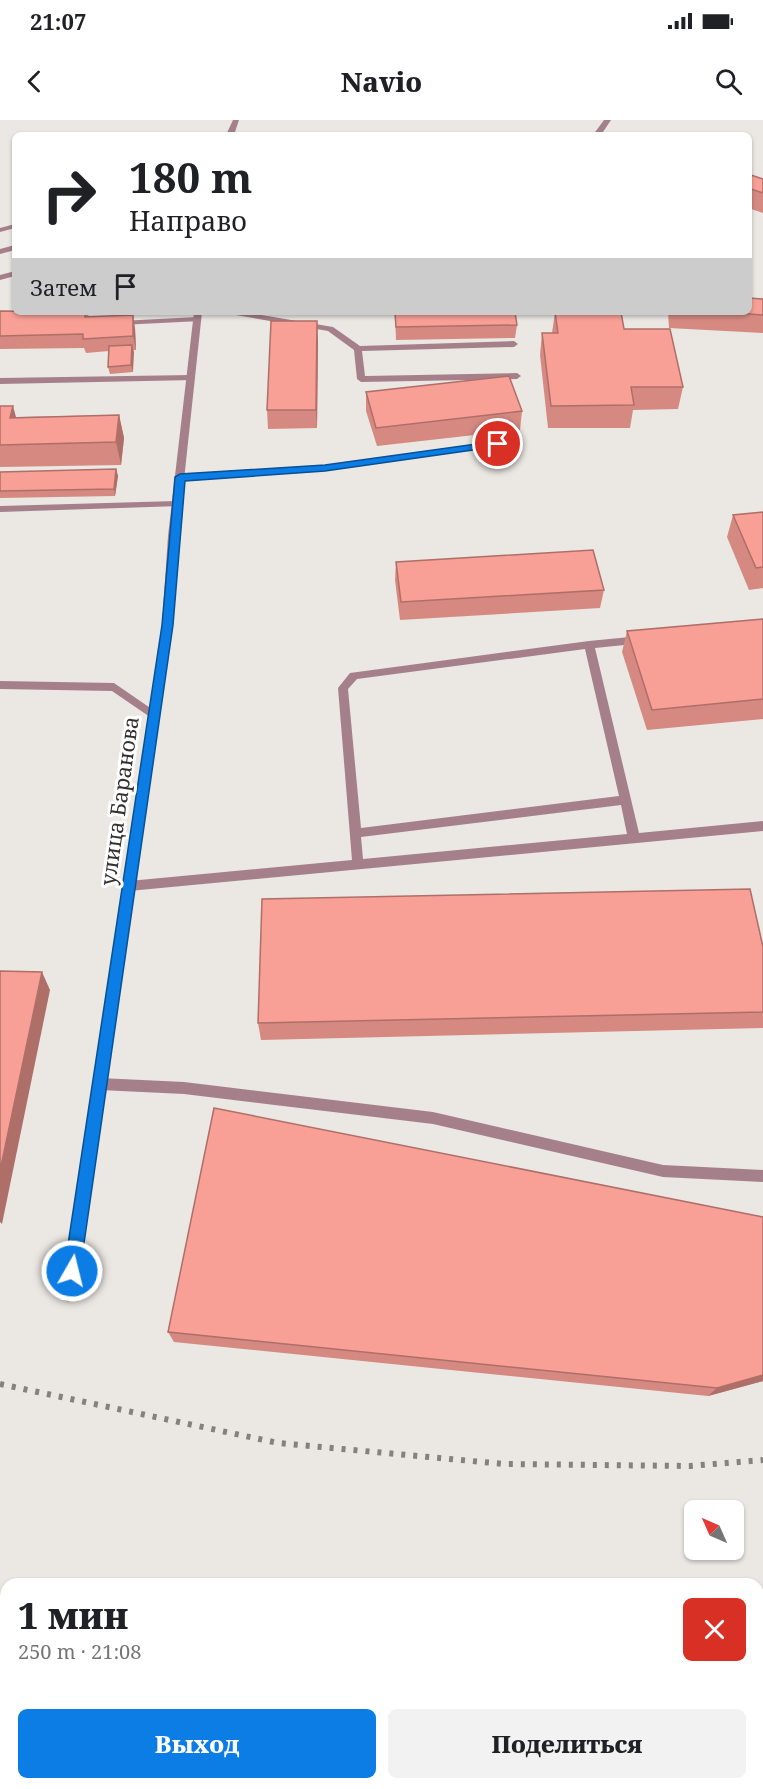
<!DOCTYPE html>
<html lang="ru">
<head>
<meta charset="utf-8">
<style>
	:root { --surface:#fff; --page:#f2f2f2; --text:#202124; --muted:#757577; --accent:#0b7de4 }
	body { margin:0; font-family:"Noto Serif",serif; background:var(--page); color:var(--text); height:100vh; display:flex; flex-direction:column; font-size:22px; white-space:nowrap }
	* { box-sizing:border-box; margin:0 }
	p { font-size:20px; color:var(--muted) }
	.icon { flex:none; width:33px; height:33px; fill:none; stroke:currentColor; stroke-width:2; stroke-linecap:round; stroke-linejoin:round }
	.map { position:relative; flex:1; overflow:hidden }
	.sheet { position:absolute; left:0px; top:1458px; width:764px; height:212px; display:flex; flex-direction:column; background:var(--surface); border-radius:18px 18px 0 0; box-shadow:0 2px 4px #0004 }
	.sheet>* { flex:none }
	.guide { position:absolute; left:12px; top:12px; width:740px; height:183px; border-radius:9px; box-shadow:0 2px 4px #0004; background:#fff; color:var(--text); overflow:hidden }
	.needle { width:39px; rotate:315deg }
	.controls { position:absolute; left:684px; top:1380px; display:grid; gap:12px }
	.controls a { display:grid; place-items:center; width:60px; height:60px; border-radius:9px; background:var(--surface); box-shadow:0 2px 4px #0004; font-size:30px }
	.pin { position:absolute; display:grid; place-items:center; width:51px; height:51px; color:#fff; margin:-26px; border:3px solid #fff; border-radius:50%; box-shadow:0 2px 6px #0007 }
	.me { position:absolute; width:66px; margin:-33px; rotate:8deg; stroke-linejoin:round; filter:drop-shadow(0 0 4px #0008) }
	.turn { display:flex; align-items:center; gap:21px; height:126px; padding:0 18px; font-size:27px }
	.turn .icon { width:78px; height:78px; stroke-width:2.5 }
	.turn b { display:block; font-size:42px; line-height:51px }
	.then { display:flex; align-items:center; height:57px; padding:0 18px; background:#0003; gap:12px; font-size:22px }
	.round { display:grid; place-items:center; flex:none; width:63px; height:63px; border-radius:9px; background:var(--page) }
	.head { display:flex; align-items:center; justify-content:space-between; height:102px; padding:0 18px }
	h1 { font-size:36px; font-weight:800; line-height:45px }
	.cta { display:flex; gap:12px; margin-top:auto; padding:12px 18px }
	.cta a { flex:1; height:69px; border-radius:9px; background:var(--accent); color:#fff; font-size:24px; font-weight:800; line-height:69px; text-align:center }
	.cta a+a { background:var(--page); color:var(--text) }
	.status { display:flex; justify-content:space-between; align-items:center; height:42px; padding:0 30px; background:var(--surface); direction:ltr }
	.status svg { height:16px; fill:currentColor }
	header { display:flex; justify-content:space-between; align-items:center; height:78px; padding:0 18px; background:var(--surface); font-size:27px; font-weight:800 }
	.map>svg:first-child { display:block }
	.lines { fill:none; stroke-linecap:round; stroke-linejoin:round }
	.lane { fill:#a5808a; fill-rule:evenodd }
	.street { fill:#a5808a; fill-rule:evenodd }
	.rail { stroke:#84817e; stroke-width:6; stroke-dasharray:4 8; stroke-linecap:butt }
	.wall { fill:#d58981 }
	.shaded-wall { fill:#ae6f69 }
	.building { fill:#f89f96; stroke:#ae6f69; stroke-width:1.5 }
	.route { fill:#0b7de4; stroke:#075194; stroke-width:1.5 }
	.labels { text-anchor:middle; dominant-baseline:central; stroke-width:6; stroke-linejoin:round; paint-order:stroke }
	.street-label { font-size:21px; fill:#333130; stroke:#fff }
</style>
</head>
<body>
<div class="status"><b>21:07</b><svg viewBox="0 0 49 12"><path d="M0 12V9h3v3zM5 12V6h3v6zM10 12V3h3v9zM15 12V0h3v12zM26 1h20v11H26zM47 4h2v5h-2z"/></svg></div>
<header><svg class="icon" aria-label="back" viewBox="0 0 24 24"><path d="M15 5l-7 7 7 7"/></svg>Navio<svg class="icon" aria-label="search" viewBox="0 0 24 24"><circle cx="10" cy="10" r="6"/><path d="M15 15l6 6"/></svg></header>
<div class="map">
<svg width="763" height="1669" viewBox="0 0 763 1669">
	<rect width="100%" height="100%" fill="#ebe7e3"/>
	<g class="lines">
		<g class="lane">
			<polygon points="604,0 611,0 601,15 593,15"/>
			<polygon points="15,104 15,108 0,112 0,108"/>
			<polygon points="15,125 15,130 0,134 0,129"/>
			<polygon points="15,151 15,156 0,160 0,155"/>
			<polygon points="226,192 244,192 333,207 360,226 514,221 518,224 514,227 362,231 365,256 517,253 521,256 517,259 361,262 357,259 354,230 328,211 230,194"/>
			<polygon points="198,197 201,197 201,201 120,205 116,203 120,201"/>
			<polygon points="191,255 195,258 194,260 0,264 0,258"/>
			<polygon points="498,321 502,324 501,326 325,351 180,360 175,357 180,354 325,345"/>
			<polygon points="177,381 180,382 180,386 0,392 0,386"/>
			<path d="M 640,516 L 645,520 L 644,523 L 595,528 L 639,713 L 763,701 L 763,711 L 129,771 L 125,769 L 123,766 L 125,763 L 129,761 L 352,740 L 338,568 L 350,553 L 589,521 ZM 585,529 L 619,676 L 361,708 L 348,569 L 357,559 ZM 621,685 L 627,714 L 363,739 L 361,717 Z"/>
			<polygon points="0,561 114,563 159,594 158,597 150,597 112,571 0,569"/>
			<polygon points="100,958 184,962 433,992 663,1045 763,1050 763,1062 663,1057 433,1004 184,974 100,970 95,968 94,964 95,960"/>
			<polygon points="0,1560 6,1561 6,1577 0,1576"/>
			<polygon points="540,1664 585,1664 588,1669 542,1669"/>
		</g>
		<g class="street">
			<polygon points="233,0 239,0 234,15 226,15"/>
			<polygon points="194,192 202,192 178,416 172,505 75,1175 73,1180 68,1182 63,1180 61,1175 162,505 168,416"/>
			<polygon points="6,1660 6,1664 21,1664 21,1669 3,1669"/>
		</g>
		<polyline class="rail" points="0,1264 278,1323 504,1344 690,1346 763,1340"/>
	</g>
	<g class="wall">
		<polygon points="748,54 763,59 763,93 748,88"/>
		<polygon points="763,179 763,213 669,208 668,192 748,192"/>
		<polygon points="0,191 87,192 89,197 135,208 136,230 133,230 133,252 110,254 108,247 109,231 86,233 84,228 0,229"/>
		<polygon points="555,192 624,209 683,267 678,289 633,290 630,308 548,308 540,235 542,213 552,213"/>
		<polygon points="395,193 517,205 515,218 396,220"/>
		<polygon points="318,219 317,308 268,309 267,290"/>
		<polygon points="366,272 522,291 520,310 377,326 366,291"/>
		<polygon points="0,286 16,297 119,295 124,318 121,345 0,347"/>
		<polygon points="116,349 118,356 115,376 0,378 0,352"/>
		<polygon points="763,392 763,468 749,470 727,417 733,395"/>
		<polygon points="396,442 604,470 600,488 400,500 395,460"/>
		<polygon points="763,499 763,599 647,610 622,532 627,511"/>
		<polygon points="763,827 763,908 261,920 258,903"/>
		<polygon points="168,1212 763,1261 708,1276 174,1222"/>
	</g>
	<g class="shaded-wall">
		<polygon points="133,195 135,208 136,230 133,216"/>
		<polygon points="317,201 318,219 317,308 316,290"/>
		<polygon points="132,225 134,232 133,252 131,245"/>
		<polygon points="13,286 19,308 10,298"/>
		<polygon points="119,295 124,318 121,345 116,322"/>
		<polygon points="116,349 118,356 115,376 114,369"/>
		<polygon points="42,852 50,870 2,1104 0,1102 0,1051"/>
		<polygon points="763,1255 763,1261 708,1276 717,1268"/>
	</g>
	<g class="building">
		<polygon points="748,54 763,59 763,73 748,68"/>
		<polygon points="748,178 763,179 763,195 722,192 748,192"/>
		<polygon points="0,191 86,192 85,197 133,195 133,216 83,219 83,214 0,216"/>
		<polygon points="515,192 517,205 396,207 395,193"/>
		<polygon points="555,192 621,192 624,209 670,209 683,267 631,267 634,285 551,286 542,213 558,213"/>
		<polygon points="271,201 317,201 316,290 267,290"/>
		<polygon points="132,225 131,245 108,247 109,226"/>
		<polygon points="509,256 522,291 376,308 366,272"/>
		<polygon points="0,286 13,286 10,298 119,295 116,322 0,325"/>
		<polygon points="116,349 114,369 0,371 0,352"/>
		<polygon points="763,392 763,447 756,448 733,395"/>
		<polygon points="593,430 604,470 401,482 396,442"/>
		<polygon points="763,499 763,579 652,590 627,511"/>
		<polygon points="750,769 763,827 763,892 258,903 262,779"/>
		<polygon points="0,851 42,852 0,1051"/>
		<polygon points="214,988 763,1097 763,1255 717,1268 168,1212"/>
	</g>
	<polygon class="route" points="498,321 503,324 501,326 325,351 185,361 173,505 80,1151 77,1157 72,1159 66,1157 64,1151 162,505 175,357 180,354 325,345"/>
	<g class="labels">
		<g class="street-label">
			<text transform="translate(119 681) rotate(-82)">улица Баранова</text>
		</g>
	</g>
</svg>
<div class="controls">
<a><svg class="needle" viewBox="-14 -14 28 28"><path d="M0-13l5 13h-10z" fill="#e53935"/><path d="M0 13l5-13h-10z" fill="#757577"/></svg></a>
</div>
<div class="pin" style="left:498px;top:324px;background:#d93025"><svg class="icon" aria-label="arrive" viewBox="0 0 24 24"><path d="M6 21V4h12l-3 4 3 4H6"/></svg></div>
<svg class="me" style="left:72px;top:1151px" viewBox="-20 -20 40 40"><circle r="17" fill="#0b7de4" stroke="#fff" stroke-width="3"/><path d="M0-11L8 9 0 5-8 9z" fill="#fff"/></svg>
<div class="guide">
<div class="turn"><svg class="icon" aria-label="right" viewBox="0 0 24 24"><path d="M7 20v-9h11M14 6l5 5-5 5"/></svg><div><b>180 m</b>Направо</div></div>
<div class="then">Затем<svg class="icon" aria-label="arrive" viewBox="0 0 24 24"><path d="M6 21V4h12l-3 4 3 4H6"/></svg></div>
</div>
<section class="sheet">
<div class="head"><div><h1>1 мин</h1><p>250 m · 21:08</p></div><a class="round" style="background:#d93025;color:#fff"><svg class="icon" aria-label="close" viewBox="0 0 24 24"><path d="M6 6l12 12M18 6L6 18"/></svg></a></div>
<div class="cta"><a>Выход</a><a>Поделиться</a></div>
</section>
</div>
</body>
</html>
